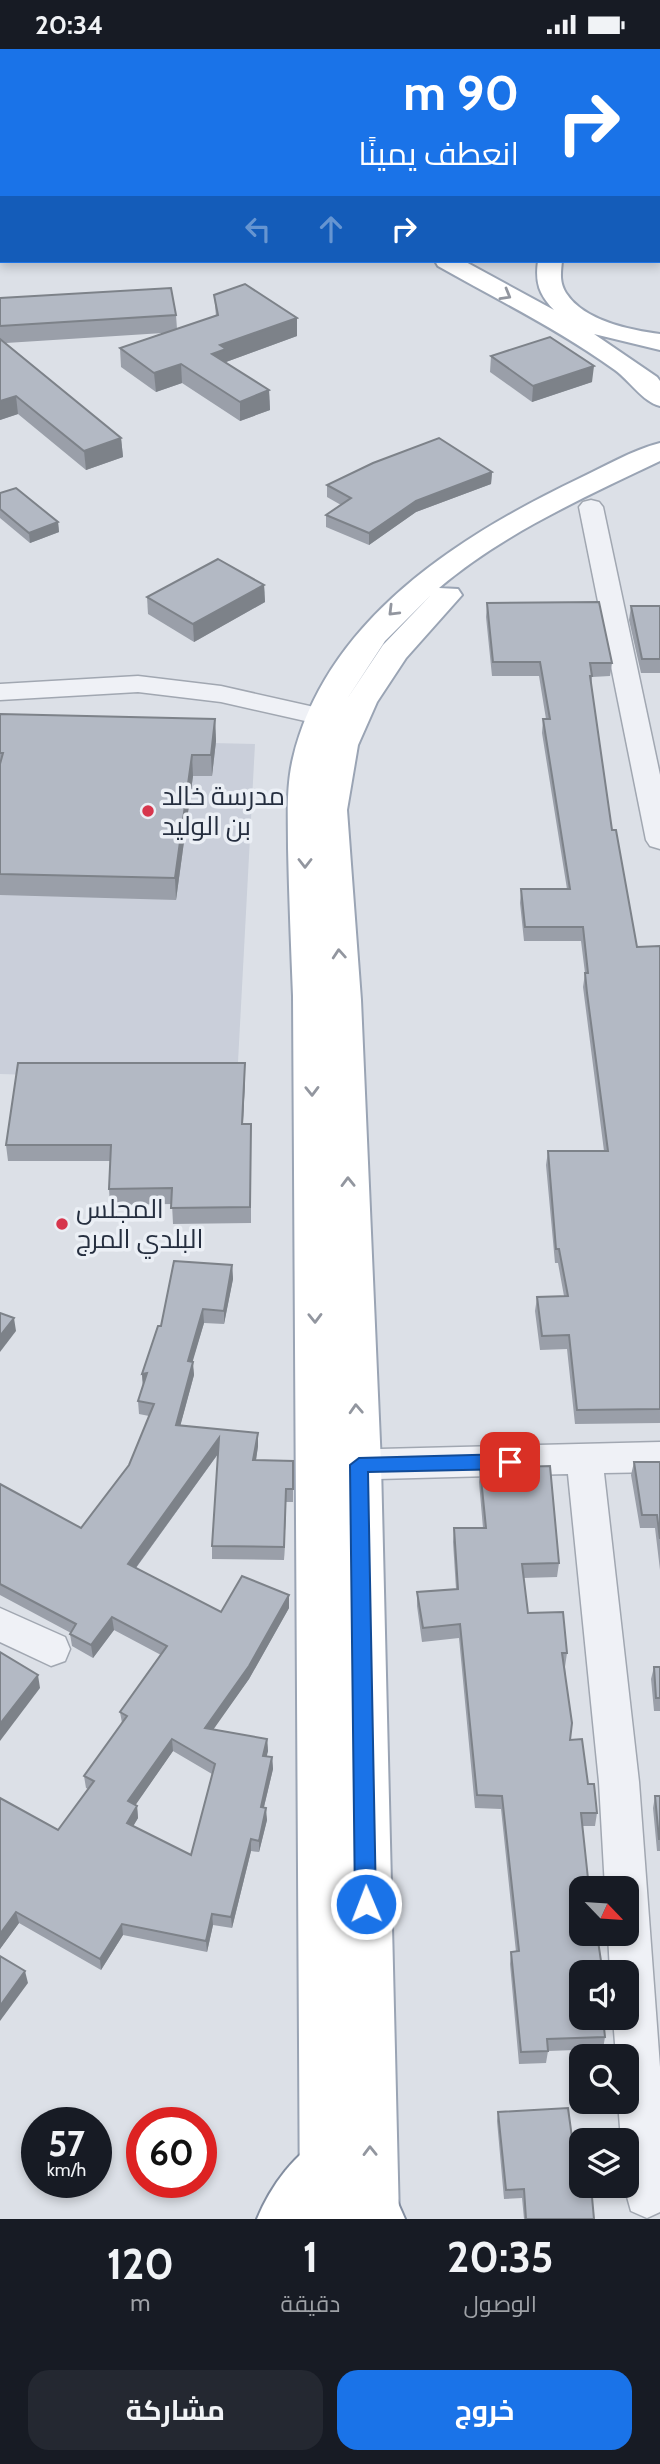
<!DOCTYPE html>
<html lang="ar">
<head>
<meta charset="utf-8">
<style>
	:root { --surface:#171b24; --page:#242831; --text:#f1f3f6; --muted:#9ea1a6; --accent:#1a73e8 }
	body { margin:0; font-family:Cabin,Cairo,sans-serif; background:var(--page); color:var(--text); direction:rtl; height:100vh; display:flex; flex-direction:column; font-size:26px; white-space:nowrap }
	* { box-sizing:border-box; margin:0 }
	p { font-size:23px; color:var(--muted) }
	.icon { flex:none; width:38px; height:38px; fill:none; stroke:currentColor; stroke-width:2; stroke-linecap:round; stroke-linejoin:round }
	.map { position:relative; height:2170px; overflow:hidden; direction:ltr }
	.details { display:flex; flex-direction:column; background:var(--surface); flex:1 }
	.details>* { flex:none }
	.hud { position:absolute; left:0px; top:0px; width:662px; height:214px; box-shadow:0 4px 10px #0003; direction:rtl; background:#1a73e8; color:#fff; overflow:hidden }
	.needle { width:46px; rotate:115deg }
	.tools { position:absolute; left:569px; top:1827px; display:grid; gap:14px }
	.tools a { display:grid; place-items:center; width:70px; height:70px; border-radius:14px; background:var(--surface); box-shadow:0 4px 10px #0003; font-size:35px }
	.speed { position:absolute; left:21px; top:2058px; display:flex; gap:14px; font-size:35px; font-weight:700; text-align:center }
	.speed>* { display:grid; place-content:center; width:91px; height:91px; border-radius:50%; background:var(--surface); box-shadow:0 4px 10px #0003; line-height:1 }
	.speed small { font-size:18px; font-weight:400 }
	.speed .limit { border:10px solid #d22; background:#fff; color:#111 }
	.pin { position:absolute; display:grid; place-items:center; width:60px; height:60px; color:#fff; margin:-30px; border-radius:14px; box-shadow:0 4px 10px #0006 }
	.me { position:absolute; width:77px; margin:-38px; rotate:359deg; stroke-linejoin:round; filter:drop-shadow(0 0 5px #0008) }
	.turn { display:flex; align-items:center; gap:24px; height:147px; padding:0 28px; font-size:32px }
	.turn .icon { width:91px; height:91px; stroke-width:2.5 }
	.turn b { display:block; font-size:49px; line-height:60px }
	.lanes { display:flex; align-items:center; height:66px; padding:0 28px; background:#0003; justify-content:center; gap:35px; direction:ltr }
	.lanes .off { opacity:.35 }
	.eta { display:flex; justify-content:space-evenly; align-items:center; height:119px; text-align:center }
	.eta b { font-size:42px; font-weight:700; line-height:49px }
	.primary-button { display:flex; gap:14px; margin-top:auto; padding:14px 28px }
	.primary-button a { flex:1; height:80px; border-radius:21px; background:var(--accent); color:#fff; font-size:28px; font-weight:700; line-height:80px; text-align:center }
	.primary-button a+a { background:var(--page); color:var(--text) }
	.status { display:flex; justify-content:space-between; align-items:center; height:49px; padding:0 35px; background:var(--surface); direction:ltr }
	.status svg { height:19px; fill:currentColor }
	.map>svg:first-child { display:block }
	.built { fill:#cacfda }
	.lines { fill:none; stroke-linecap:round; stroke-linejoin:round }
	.minor-casing { stroke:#a1a7b1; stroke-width:3 }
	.primary-casing { stroke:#9aa4b4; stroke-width:4 }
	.trunk-casing { stroke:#828d9f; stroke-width:4 }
	.minor { fill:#eff1f6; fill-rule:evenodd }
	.primary { fill:#fff; fill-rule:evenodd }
	.trunk { fill:#fff; fill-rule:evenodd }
	.wall { fill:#9a9fa9; fill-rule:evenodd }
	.shaded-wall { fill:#7d8289 }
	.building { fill:#b3b9c4; stroke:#7d8289; stroke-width:2; fill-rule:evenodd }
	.oneway { stroke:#92969f }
	.route { fill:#1a73e8; stroke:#114b97; stroke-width:2 }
	.poi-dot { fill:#d7364d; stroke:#ebeff5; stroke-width:2.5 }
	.labels { text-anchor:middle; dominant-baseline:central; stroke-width:7; stroke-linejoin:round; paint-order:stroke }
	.poi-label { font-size:26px; fill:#252e3f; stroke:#ebeff5; text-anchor:start }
</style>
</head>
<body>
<div class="status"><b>20:34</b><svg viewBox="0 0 49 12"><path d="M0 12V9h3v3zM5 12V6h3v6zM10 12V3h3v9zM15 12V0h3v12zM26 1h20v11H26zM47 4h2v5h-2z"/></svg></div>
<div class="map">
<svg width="660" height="2170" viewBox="0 0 660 2170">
	<rect width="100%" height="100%" fill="#dce0e7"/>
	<polygon class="built" points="0,689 255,695 237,1032 0,1025"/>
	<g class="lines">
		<g class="minor-casing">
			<g id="minor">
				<polygon points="329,0 351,0 328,2"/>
				<polygon points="401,0 441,0 400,2"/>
				<polygon points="557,0 575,0 575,2 558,2"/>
				<polygon points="2,112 2,124 0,125 0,113"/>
				<polygon points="591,451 599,453 603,458 660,726 660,800 650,797 646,791 579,458 583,453"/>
				<polygon points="138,627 221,637 332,662 336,668 332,674 323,676 221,653 138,643 0,651 0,635"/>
				<polygon points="660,1393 660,1423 604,1424 639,1733 660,2018 660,2163 647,2169 631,2162 624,2137 626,2137 626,2091 621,2091 618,2053 626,2053 626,2007 616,2007 613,1969 626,1969 626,1923 610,1923 608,1885 626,1885 626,1839 605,1839 599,1733 568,1425 340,1431 327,1426 322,1416 327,1406 340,1401"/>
				<polygon points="0,1559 65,1588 70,1600 65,1612 51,1617 0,1593"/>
			</g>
		</g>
		<g class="primary-casing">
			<g id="primary">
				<rect x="0" y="173" width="2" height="14"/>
				<path d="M 435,212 L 464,212 L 554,261 C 539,245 535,234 538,212 L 562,212 C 561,223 559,233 566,244 C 584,272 630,281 660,285 L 660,301 L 594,285 L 657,328 L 660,332 L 660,357 C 643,353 629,331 615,321 C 559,281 498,251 438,217 Z"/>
				<path d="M 660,394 L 660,412 C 583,449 504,484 439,539 L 458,540 L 462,546 L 406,609 L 377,653 L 358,696 L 347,761 L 361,951 L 381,1416 L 399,2170 L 300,2170 L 293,947 C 291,898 289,848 288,799 C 288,769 286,738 293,709 C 326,571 459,487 578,430 C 604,418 632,401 660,394 ZM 431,546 L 383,596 L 347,650 L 385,592 Z"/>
			</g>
		</g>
		<g class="trunk-casing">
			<g id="trunk">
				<path d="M 328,2087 L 347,2096 L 356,2115 L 347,2134 L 320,2170 L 257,2170 C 270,2138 296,2101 328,2087 Z"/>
				<polygon points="370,2128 390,2136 405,2170 348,2170 342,2156 350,2136"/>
			</g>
		</g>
		<use href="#minor" class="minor"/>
		<use href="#primary" class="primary"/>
		<use href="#trunk" class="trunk"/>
	</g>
	<g class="wall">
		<polygon points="2,27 2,100 0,99 0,28"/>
		<polygon points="214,246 297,269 297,287 226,313 227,314 269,341 270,361 240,372 182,334 156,343 121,318 120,299 163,284 6,294 121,389 123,408 86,421 18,365 0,371 0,249 176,266 177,280 216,267"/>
		<polygon points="491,307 592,333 532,353 490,323"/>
		<polygon points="492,423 491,435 416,463 369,496 326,478 326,466 341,456 327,448 327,436"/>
		<polygon points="0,444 58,473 59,483 30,494 0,469"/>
		<polygon points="264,536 265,553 194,593 148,565 147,548"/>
		<polygon points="487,554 612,614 610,627 592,628 591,638 612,781 637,898 660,897 660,1374 575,1375 567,1300 540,1301 535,1262 537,1248 564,1247 558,1214 555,1214 546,1116 548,1102 604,1102 583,938 585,924 581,892 524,892 520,854 521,840 567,840 542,684 543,670 546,670 539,627 492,627 486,568"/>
		<polygon points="631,557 660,557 660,624 641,624 629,571"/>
		<polygon points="0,665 215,670 216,692 212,727 193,727 176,851 0,846"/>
		<polygon points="245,1030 243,1075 251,1075 251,1174 173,1175 172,1155 110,1156 109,1140 110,1112 8,1112 6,1096"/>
		<path d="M 232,1216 L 233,1230 L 224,1275 L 204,1274 L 192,1313 L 194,1326 L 180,1377 L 258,1397 L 256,1411 L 293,1412 L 293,1453 L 286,1453 L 284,1511 L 212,1510 L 212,1497 L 218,1405 L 136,1519 L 221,1563 L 289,1559 L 249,1630 L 213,1680 L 267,1690 L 268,1702 L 266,1707 L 272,1708 L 273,1720 L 264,1758 L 267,1771 L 259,1803 L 251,1802 L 232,1879 L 213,1876 L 207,1903 L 123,1886 L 101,1921 L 19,1874 L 0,1900 L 0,1749 L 58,1781 L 88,1740 L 86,1739 L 84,1727 L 122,1674 L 120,1663 L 161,1606 L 114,1581 L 93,1609 L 72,1597 L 70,1585 L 71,1584 L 0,1546 L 0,1435 L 81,1479 L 129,1416 L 149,1367 L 139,1365 L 138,1352 L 143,1336 L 142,1325 L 161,1277 ZM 173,1702 L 212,1725 L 191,1806 L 133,1777 L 138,1769 L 137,1757 L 135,1756 Z"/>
		<polygon points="634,1413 660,1413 660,1521 655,1479 640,1479 631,1426"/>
		<polygon points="480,1419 559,1514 557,1528 523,1529 528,1564 567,1604 565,1618 570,1691 588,1735 597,1764 595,1777 582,1777 589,1839 601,1912 599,1923 581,1923 605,1988 603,2000 548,2002 546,2014 519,2015 510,1915 511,1903 516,1903 501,1760 475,1759 459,1589 422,1593 417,1557 417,1543 456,1540 453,1493 454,1479 483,1479 479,1433"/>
		<polygon points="654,1618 660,1618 660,1662 654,1662 651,1630"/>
		<polygon points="655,1747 660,1747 660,1802 657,1802 653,1759"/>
		<polygon points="498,2063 580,2148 594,2170 524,2170 522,2149 504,2150 497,2072"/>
	</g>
	<g class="shaded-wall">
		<rect x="0" y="15" width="2" height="11"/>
		<polygon points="297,269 297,287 226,313 227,319 212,305 220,296"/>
		<polygon points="181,315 182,334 156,343 154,324"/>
		<polygon points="594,317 592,333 532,353 533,337"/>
		<polygon points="269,341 270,361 240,372 240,353"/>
		<polygon points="16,347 18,365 0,371 0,352"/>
		<polygon points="121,389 123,408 86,421 84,402"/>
		<polygon points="492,423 491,435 416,463 369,496 369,484 416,452"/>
		<polygon points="58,473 59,483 30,494 29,484"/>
		<polygon points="264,536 265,553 194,593 193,575"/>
		<polygon points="215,670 216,692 212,727 211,706"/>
		<polygon points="192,706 193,727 176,851 175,829"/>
		<polygon points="245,1014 245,1030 242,1091 242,1075"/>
		<polygon points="232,1216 233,1230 224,1275 224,1262"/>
		<polygon points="203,1260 204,1274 189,1325 188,1312"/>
		<polygon points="14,1269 16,1282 0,1303 0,1287"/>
		<polygon points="193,1313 194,1326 177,1389 176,1376"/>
		<polygon points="147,1324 143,1338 142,1325"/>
		<polygon points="258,1384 258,1397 254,1424 253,1411"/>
		<polygon points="219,1389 220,1402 129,1528 128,1515"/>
		<polygon points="286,1440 286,1453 284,1511 284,1498"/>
		<polygon points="289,1546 289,1559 249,1630 206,1691 205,1679"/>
		<polygon points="112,1568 114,1581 93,1609 91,1596"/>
		<polygon points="38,1626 40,1639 0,1692 0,1675"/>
		<polygon points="172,1690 173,1702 130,1764 128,1752"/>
		<polygon points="267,1690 268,1702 264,1719 263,1707"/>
		<polygon points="272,1708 273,1720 261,1770 261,1758"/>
		<polygon points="137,1757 138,1769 128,1786 127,1774"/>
		<polygon points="266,1759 267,1771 259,1803 259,1792"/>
		<polygon points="251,1790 251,1802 232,1879 231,1868"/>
		<polygon points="16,1863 19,1874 0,1900 0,1885"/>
		<polygon points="212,1865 213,1876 207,1903 206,1892"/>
		<polygon points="122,1875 123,1886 101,1921 100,1910"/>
		<polygon points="25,1922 28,1934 0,1972 0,1957"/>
	</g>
	<g class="building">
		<polygon points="0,0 306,0 307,2 2,2 2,15 0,15"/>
		<polygon points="508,0 520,0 526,2 505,2"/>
		<polygon points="2,27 2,89 0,89 0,28"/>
		<polygon points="245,235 297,269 220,296 226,300 212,305 269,341 240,353 181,315 154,324 120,299 218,266 214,246"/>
		<polygon points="171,239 176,266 0,277 0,249"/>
		<polygon points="550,288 594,317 533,337 491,307"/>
		<polygon points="0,290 121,389 84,402 16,347 0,352"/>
		<polygon points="439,389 492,423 416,452 369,484 326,466 351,449 327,436 373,414"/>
		<polygon points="16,439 58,473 29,484 0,460 0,444"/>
		<polygon points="218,510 264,536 193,575 147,548"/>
		<polygon points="599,553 612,614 590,614 592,627 590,627 612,781 616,781 637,898 660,897 660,1360 577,1361 569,1286 542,1287 537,1248 568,1247 559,1200 556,1200 548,1102 608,1102 587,944 585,924 588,924 583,878 525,878 521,840 570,840 543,670 550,670 540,613 493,613 487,554"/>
		<polygon points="631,557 660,557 660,610 642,610"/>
		<polygon points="0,665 215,670 211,706 192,706 175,829 0,825 0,715 3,704 0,704"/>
		<polygon points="18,1014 245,1014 242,1075 251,1075 250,1158 171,1159 172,1139 109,1140 111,1096 6,1096"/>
		<path d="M 174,1212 L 232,1216 L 224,1262 L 203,1260 L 188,1312 L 193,1313 L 176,1376 L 258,1384 L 253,1411 L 293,1412 L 293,1440 L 286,1440 L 284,1498 L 212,1497 L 219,1389 L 128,1515 L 221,1563 L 242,1527 L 289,1546 L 249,1617 L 205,1679 L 267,1690 L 263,1707 L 272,1708 L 261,1758 L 266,1759 L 259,1792 L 251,1790 L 231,1868 L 212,1865 L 206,1892 L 122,1875 L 100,1910 L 16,1863 L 0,1885 L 0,1749 L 58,1781 L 94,1732 L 84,1727 L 127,1667 L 120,1663 L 167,1597 L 112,1568 L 91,1596 L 70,1585 L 76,1575 L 0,1535 L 0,1435 L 81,1479 L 129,1416 L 154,1355 L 138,1352 L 147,1324 L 142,1325 L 158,1277 L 161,1277 ZM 172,1690 L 215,1715 L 191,1806 L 127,1774 L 137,1757 L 128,1752 Z"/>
		<polygon points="0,1264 14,1269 0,1287"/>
		<polygon points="634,1413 660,1413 660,1490 657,1466 642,1466"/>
		<polygon points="550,1417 559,1514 522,1515 528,1564 563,1563 567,1604 562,1604 572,1674 570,1691 582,1690 588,1735 594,1735 597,1764 581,1764 589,1839 581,1839 581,1885 597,1885 601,1912 596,1912 598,1923 581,1923 581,1969 603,1969 605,1988 547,1990 548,2002 521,2003 511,1903 519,1902 502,1747 477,1746 460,1575 423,1579 417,1543 458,1540 454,1479 486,1479 480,1419"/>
		<polygon points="0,1603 38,1626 0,1675"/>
		<polygon points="654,1618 660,1618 660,1649 656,1649"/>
		<polygon points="655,1747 660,1747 660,1790 659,1790"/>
		<polygon points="0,1907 25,1922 0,1957"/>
		<polygon points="568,2059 580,2148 592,2148 594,2170 526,2170 524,2140 506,2141 498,2063"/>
	</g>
	<defs><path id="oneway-chevron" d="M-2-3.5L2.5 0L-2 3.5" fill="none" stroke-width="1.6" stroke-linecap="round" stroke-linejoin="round" transform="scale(1.75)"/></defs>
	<g class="oneway">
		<use href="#oneway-chevron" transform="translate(506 246) rotate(30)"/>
		<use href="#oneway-chevron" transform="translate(393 562) rotate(135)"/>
		<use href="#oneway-chevron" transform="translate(305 814) rotate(90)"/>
		<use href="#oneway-chevron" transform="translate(339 905) rotate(-94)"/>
		<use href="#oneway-chevron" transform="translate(312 1042) rotate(89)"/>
		<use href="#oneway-chevron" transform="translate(348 1133) rotate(-91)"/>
		<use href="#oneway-chevron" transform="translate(315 1269) rotate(89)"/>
		<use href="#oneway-chevron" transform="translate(356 1360) rotate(-93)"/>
		<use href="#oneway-chevron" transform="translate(370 2102) rotate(-91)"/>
	</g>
	<polygon class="route" points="510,1405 519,1413 510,1420 368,1423 376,1855 373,1862 366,1865 358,1862 355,1855 350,1416 359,1409"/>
	<g class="poi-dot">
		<circle cx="148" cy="762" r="7"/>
		<circle cx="62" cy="1175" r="7"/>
	</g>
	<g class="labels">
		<g class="poi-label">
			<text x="162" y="747">مدرسة خالد<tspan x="162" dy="30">بن الوليد</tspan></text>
			<text x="76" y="1160">المجلس<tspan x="76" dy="30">البلدي المرج</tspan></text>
		</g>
	</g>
</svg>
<div class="tools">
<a><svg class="needle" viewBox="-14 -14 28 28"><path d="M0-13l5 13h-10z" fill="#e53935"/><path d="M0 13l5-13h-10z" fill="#9ea1a6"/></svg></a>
<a><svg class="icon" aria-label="sound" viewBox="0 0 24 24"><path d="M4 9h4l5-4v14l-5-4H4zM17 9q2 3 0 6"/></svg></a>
<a><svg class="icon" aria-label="search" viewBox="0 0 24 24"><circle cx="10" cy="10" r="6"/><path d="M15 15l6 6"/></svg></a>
<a><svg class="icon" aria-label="layers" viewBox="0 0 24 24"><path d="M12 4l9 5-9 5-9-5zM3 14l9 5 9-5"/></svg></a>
</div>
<div class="speed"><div>57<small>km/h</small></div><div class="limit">60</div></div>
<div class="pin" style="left:510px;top:1413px;background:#d93025"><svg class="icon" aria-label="arrive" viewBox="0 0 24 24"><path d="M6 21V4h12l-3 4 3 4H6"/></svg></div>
<svg class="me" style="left:366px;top:1855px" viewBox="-20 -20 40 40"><circle r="17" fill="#1a73e8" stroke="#fff" stroke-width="3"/><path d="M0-11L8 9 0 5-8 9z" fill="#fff"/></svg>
<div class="hud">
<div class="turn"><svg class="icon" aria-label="right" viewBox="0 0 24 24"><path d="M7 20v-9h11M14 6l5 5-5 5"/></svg><div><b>90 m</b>انعطف يمينًا</div></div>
<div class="lanes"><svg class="icon off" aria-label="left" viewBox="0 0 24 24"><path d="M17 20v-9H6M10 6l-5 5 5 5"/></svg><svg class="icon off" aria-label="ahead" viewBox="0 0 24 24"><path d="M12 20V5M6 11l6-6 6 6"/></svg><svg class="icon" aria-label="right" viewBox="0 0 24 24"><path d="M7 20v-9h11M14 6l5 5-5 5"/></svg></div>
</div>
</div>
<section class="details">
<div class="eta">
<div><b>20:35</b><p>الوصول</p></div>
<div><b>1</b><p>دقيقة</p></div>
<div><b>120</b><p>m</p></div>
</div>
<div class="primary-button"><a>خروج</a><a>مشاركة</a></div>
</section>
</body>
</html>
